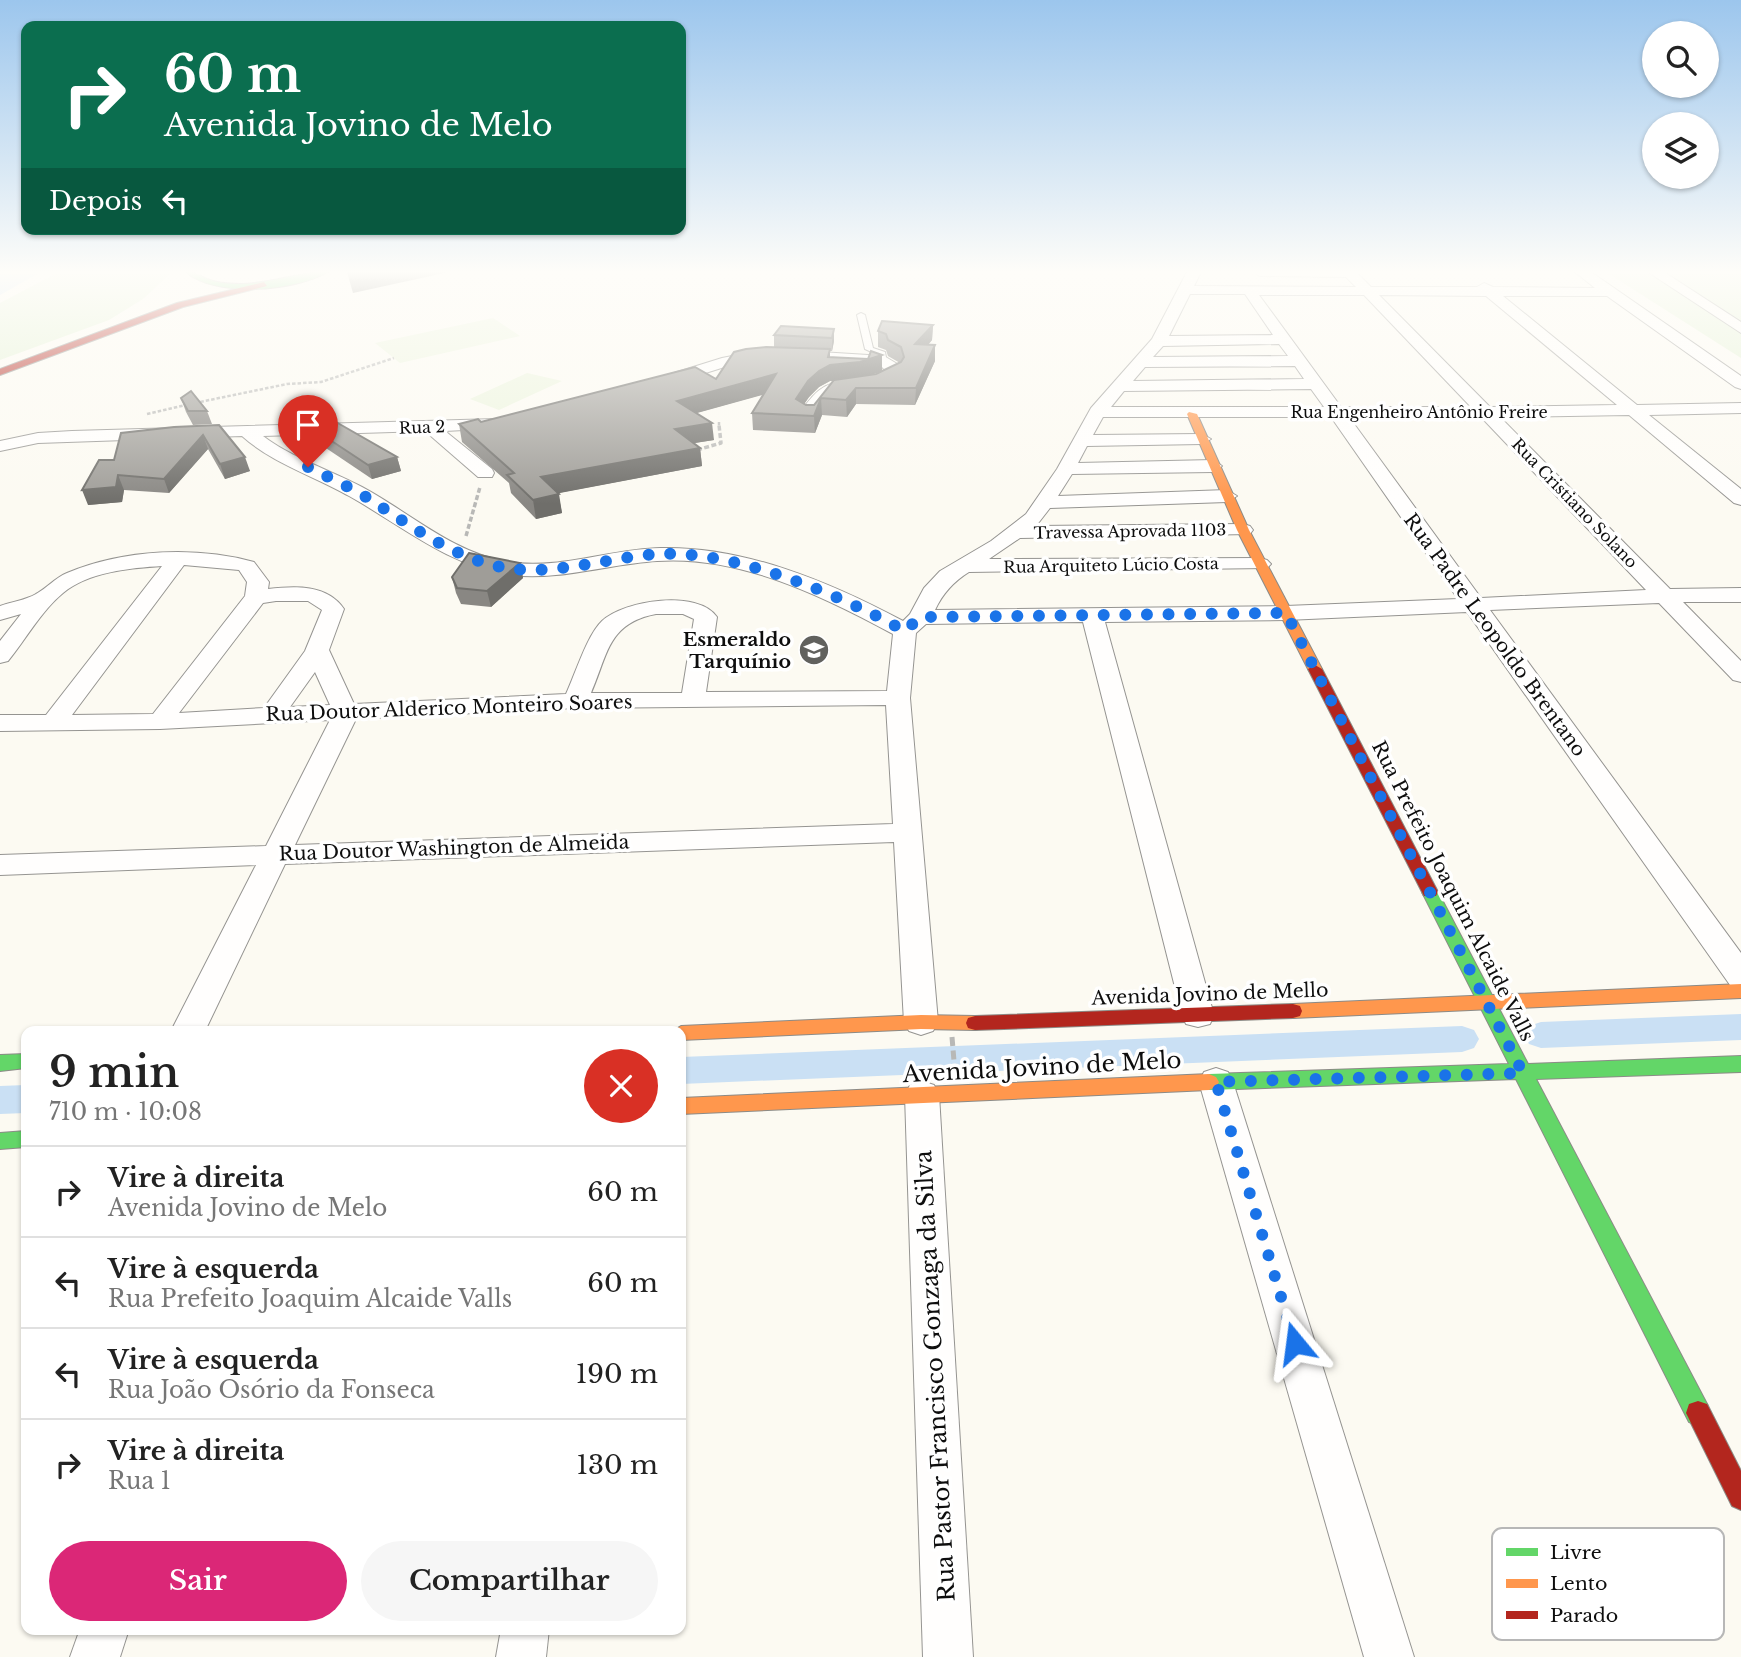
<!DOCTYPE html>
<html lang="pt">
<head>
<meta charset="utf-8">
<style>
	:root { --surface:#fff; --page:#f6f6f6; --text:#222; --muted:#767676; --line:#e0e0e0; --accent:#db2777 }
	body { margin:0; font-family:"Libre Baskerville",serif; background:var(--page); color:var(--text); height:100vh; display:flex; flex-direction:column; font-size:26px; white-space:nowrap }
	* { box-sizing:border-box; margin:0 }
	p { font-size:23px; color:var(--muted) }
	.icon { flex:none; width:38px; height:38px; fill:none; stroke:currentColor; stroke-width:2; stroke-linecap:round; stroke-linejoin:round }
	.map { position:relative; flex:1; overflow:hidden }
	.sheet { position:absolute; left:21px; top:1026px; width:665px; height:609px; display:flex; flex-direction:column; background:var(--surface); border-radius:14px; box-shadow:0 2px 5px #0004 }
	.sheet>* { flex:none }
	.top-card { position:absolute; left:21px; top:21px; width:665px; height:214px; border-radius:14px; box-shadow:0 2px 5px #0004; background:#0b6e4f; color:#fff; overflow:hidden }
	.buttons { position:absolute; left:1642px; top:21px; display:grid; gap:14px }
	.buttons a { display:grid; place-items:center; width:77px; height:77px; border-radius:50%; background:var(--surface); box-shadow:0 2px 5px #0004; font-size:35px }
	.pin { position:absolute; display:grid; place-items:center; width:60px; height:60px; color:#fff; margin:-72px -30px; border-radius:50% 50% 50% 0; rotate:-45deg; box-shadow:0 0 7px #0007 }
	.pin .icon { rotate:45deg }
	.me { position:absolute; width:77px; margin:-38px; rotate:344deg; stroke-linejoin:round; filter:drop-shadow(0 0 5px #0008) }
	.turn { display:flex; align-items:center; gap:24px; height:147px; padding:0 28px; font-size:32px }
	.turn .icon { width:91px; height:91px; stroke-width:2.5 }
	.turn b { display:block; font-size:49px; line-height:60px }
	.then { display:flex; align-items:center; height:66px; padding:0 28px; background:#0003; gap:14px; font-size:26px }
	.round { display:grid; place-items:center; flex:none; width:74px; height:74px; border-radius:37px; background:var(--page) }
	.summary { display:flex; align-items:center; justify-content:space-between; height:119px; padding:0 28px }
	h1 { font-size:42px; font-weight:600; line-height:52px }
	.button { display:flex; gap:14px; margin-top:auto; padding:14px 28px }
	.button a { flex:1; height:80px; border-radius:42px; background:var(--accent); color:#fff; font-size:28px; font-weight:600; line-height:80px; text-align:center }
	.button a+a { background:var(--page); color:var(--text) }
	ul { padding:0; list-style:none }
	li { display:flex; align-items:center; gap:21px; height:91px; padding:0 28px; border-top:2px solid var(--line) }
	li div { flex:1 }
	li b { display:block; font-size:26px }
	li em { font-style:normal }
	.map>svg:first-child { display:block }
	.green { fill:#e2f1d3 }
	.pitch { fill:#ecf4dd }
	.water { fill:#cae0f4 }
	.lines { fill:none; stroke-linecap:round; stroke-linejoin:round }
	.canal { fill:#cae0f4; fill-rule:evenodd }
	.lane-casing { stroke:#959491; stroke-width:2 }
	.street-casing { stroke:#959491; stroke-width:2 }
	.fast-casing { stroke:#8c8b87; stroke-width:2 }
	.slow-casing { stroke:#8c8b87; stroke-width:2 }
	.jam-casing { stroke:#8c8b87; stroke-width:2 }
	.path-far1 { stroke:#b8b8b6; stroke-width:2.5; stroke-dasharray:3.5 2; stroke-linecap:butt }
	.path { stroke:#b8b8b6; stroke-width:3.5; stroke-dasharray:5 2.5; stroke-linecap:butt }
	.lane { fill:#fffefd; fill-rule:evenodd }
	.street { fill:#fffefd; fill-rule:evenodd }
	.fast { fill:#63d668; fill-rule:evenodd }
	.slow { fill:#ff974d; fill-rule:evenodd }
	.jam { fill:#b3261e; fill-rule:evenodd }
	.path-bridge { stroke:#b8b8b6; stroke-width:5; stroke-dasharray:9 4.5; stroke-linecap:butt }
	.wall { fill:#898783; fill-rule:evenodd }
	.shaded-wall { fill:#6f6e6a }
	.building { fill:#9f9d98; stroke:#6f6e6a; stroke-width:2 }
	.route { stroke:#1a73e8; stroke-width:12; stroke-dasharray:0 21.6 }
	.labels { text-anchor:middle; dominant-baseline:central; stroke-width:7; stroke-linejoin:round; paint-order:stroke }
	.far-street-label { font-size:16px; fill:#0e0e0e; stroke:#fff }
	.street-label { font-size:19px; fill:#0e0e0e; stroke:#fff }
	.poi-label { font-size:19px; font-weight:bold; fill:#0e0e0e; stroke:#fff; text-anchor:end }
	.near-street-label { font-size:23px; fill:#0e0e0e; stroke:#fff }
	.key { fill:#fff; stroke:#b7b7b7; stroke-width:2 }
	.key-label { font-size:19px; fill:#0e0e0e }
</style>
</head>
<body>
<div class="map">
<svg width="1741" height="1657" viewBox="0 0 1741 1657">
	<rect width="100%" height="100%" fill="#fcfaf2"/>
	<g class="green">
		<polygon points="59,272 172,272 143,299 109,320 0,360 0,303"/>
		<polygon points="1606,272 1741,272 1741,358"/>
	</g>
	<g class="pitch">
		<polygon points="493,318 520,336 400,363 375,343"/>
		<polygon points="527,373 562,381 499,410 470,399"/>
	</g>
	<polygon class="water" points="0,272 41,272 0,295"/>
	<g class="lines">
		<g class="canal">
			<polygon points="1741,1014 1741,1040 1541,1048 1529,1044 1524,1035 1529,1026 1541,1022"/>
			<polygon points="1462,1026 1474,1030 1479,1039 1474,1048 1462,1052 681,1084 681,1057"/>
			<polygon points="26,1085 26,1113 0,1114 0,1086"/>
		</g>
		<g class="lane-casing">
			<polygon id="lane" points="861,313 865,315 873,348 885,352 887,363 881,363 878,355 865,349 857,315"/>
		</g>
		<g class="street-casing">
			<g id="street">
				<path d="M 1187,272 L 1201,272 L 1194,286 L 1356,287 L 1346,277 L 1260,276 L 1253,272 L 1356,272 L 1371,287 L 1477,287 L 1484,283 L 1493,287 L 1595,288 L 1575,272 L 1591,272 L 1741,376 L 1741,389 L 1735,387 L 1607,296 L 1503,296 L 1637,405 L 1741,403 L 1741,413 L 1649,415 L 1741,489 L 1741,505 L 1734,503 L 1629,415 L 1500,417 L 1670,589 L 1741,588 L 1741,602 L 1683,602 L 1741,661 L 1741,682 L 1733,680 L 1659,603 L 1490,610 L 1741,953 L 1741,989 L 1730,985 L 1467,612 L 1286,620 L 1105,622 L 1214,1015 L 1210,1024 L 1198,1027 L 1186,1024 L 1182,1015 L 1083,622 L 926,624 L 916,633 L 910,698 L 938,1022 L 933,1031 L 921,1035 L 909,1031 L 904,1022 L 894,842 L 285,864 L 205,1031 L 171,1031 L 256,865 L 0,875 L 0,855 L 266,846 L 330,720 L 160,729 L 0,731 L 0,715 L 46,715 L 162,566 C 130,568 88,572 63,593 C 41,611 26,639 8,661 L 0,663 L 0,641 L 21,614 L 0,620 L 0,606 C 11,602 26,600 36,594 C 47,588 55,578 67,573 C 124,549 196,546 254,562 L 269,582 L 268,589 C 295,586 327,584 344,609 L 329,650 L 354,704 L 566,694 C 575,675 587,635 602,621 C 624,600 698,589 717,617 L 706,692 L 887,691 L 893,634 C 823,596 739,555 657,561 C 608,564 560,581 510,575 C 448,566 401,525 349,496 C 314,476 272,463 242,436 L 38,443 L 0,451 L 0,441 L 38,433 L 72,431 L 496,419 L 502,420 L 505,424 L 502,428 L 445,431 L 492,469 L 494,473 L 492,477 L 478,477 L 425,431 L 263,436 C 292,458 330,470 362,487 C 409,512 453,553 508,562 C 560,570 609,549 661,548 C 744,546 830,582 903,621 L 910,614 L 924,588 L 940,571 L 991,541 L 1026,514 L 1057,469 L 1091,408 L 1152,339 ZM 1190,294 L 1245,294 L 1273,335 L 1169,336 ZM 1259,295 L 1364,295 L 1471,407 L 1341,407 ZM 1379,295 L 1486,296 L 1617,405 L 1490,407 ZM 1279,344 L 1288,356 L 1153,357 L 1163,346 ZM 1295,366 L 1304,379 L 1133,381 L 1145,367 ZM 1311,389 L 1324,407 L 1111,407 L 1124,391 ZM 1103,417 L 1331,417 L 1458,599 L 1286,606 L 935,610 C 943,593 953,582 969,572 L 1267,568 L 1271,564 L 1267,560 L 1260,558 L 989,559 L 1020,538 L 1250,534 L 1253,530 L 1250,526 L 1243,524 L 1036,526 L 1050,508 L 1227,502 L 1237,496 L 1227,490 L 1058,496 L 1072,474 L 1213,472 L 1222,466 L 1213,460 L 1078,463 L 1087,446 L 1202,444 L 1211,439 L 1202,434 L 1093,435 ZM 1349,417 L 1481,417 L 1646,590 L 1481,598 ZM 184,565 L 239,570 L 247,582 L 245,596 L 153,714 L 72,715 ZM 276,601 L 308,601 L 322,610 L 305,651 L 264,708 L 179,713 L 263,603 ZM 656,614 L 683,614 L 694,619 L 682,693 L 591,693 C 608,654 608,623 656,614 ZM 315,672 L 330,705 L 290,707 ZM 886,705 L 893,824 L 295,845 L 356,719 L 575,708 Z"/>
				<polygon points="1648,272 1664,272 1741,322 1741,333"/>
				<polygon points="763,350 771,355 769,358 731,365 664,386 656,381 658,378 722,358"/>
				<path d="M 804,351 L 884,356 L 899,365 L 901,374 L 887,385 L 833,394 L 814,419 L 808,420 L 799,415 C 832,361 848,396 885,372 L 885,370 L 880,365 L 798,359 L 796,356 Z"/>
				<polygon points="1216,1068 1228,1072 1233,1082 1414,1657 1364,1657 1199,1082 1204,1072"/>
				<polygon points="922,1081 934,1085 939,1095 973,1657 923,1657 905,1095 910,1085"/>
				<polygon points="80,1629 129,1629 120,1657 70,1657"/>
				<polygon points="501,1629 549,1629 546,1657 496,1657"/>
			</g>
		</g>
		<g class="fast-casing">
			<g id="fast">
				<path d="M 186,272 C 195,272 198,275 207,279 C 217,283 229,284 240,284 C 270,284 301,271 328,272 C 295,291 216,298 186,272 Z"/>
				<polygon points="1430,886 1438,892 1528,1064 1741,1056 1741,1072 1536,1079 1707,1404 1710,1413 1707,1422 1698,1425 1689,1422 1516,1079 1209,1090 1202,1087 1199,1082 1202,1077 1209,1074 1509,1064 1422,892"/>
				<polygon points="26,1054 26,1068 0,1071 0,1055"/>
				<polygon points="26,1131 26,1147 0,1149 0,1133"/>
			</g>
		</g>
		<g class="slow-casing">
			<g id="slow">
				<polygon points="1189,412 1197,414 1249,530 1322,669 1320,672 1310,672 1308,669 1237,530 1187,414"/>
				<polygon points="1741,984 1741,998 1293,1018 1286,1016 1284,1011 1286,1006 1293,1004"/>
				<polygon points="921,1015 975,1016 982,1018 984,1023 982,1028 975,1030 921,1029 681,1040 681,1031 673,1031 681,1026"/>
				<polygon points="1209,1074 1216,1077 1219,1082 1216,1087 1209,1090 681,1114 681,1098"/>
			</g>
		</g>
		<g class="jam-casing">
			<g id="jam">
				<polygon points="264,282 267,286 183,307 0,375 0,369 177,303"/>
				<polygon points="1315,665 1322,669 1438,892 1436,896 1424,896 1422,892 1308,669"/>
				<polygon points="1293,1004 1300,1006 1302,1011 1300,1016 1293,1018 975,1030 968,1028 966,1023 968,1018 975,1016"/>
				<polygon points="1698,1401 1707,1404 1741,1471 1741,1510 1732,1506 1686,1413 1689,1404"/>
			</g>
		</g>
		<g class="path-far1">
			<polyline points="195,403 287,384 321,382 394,358"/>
			<polyline points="147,414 186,405"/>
			<polyline points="719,422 719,426"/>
		</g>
		<g class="path">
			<polyline points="697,450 721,443 719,425"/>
			<polyline points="466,536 480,487"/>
		</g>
		<use href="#lane" class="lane"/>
		<use href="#street" class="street"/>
		<use href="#fast" class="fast"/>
		<use href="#slow" class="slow"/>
		<use href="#jam" class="jam"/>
		<polyline class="path-bridge" points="952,1037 955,1073"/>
	</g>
	<g class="wall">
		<path d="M 933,325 L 932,340 L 928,345 L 935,361 L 915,405 L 856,404 L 847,417 L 822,415 L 815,433 L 753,430 L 752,413 L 764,394 L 696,413 L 714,440 L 694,443 L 700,448 L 702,466 L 558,493 L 562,513 L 536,519 L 511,493 L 509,483 L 462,442 L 459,424 L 481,422 L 716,379 L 774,347 L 774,335 L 834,329 L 834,341 L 832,351 L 830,351 L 830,357 L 882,371 L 870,375 L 876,374 L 900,363 L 888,356 L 886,350 L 878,347 L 878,331 ZM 830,381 L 833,381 L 814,405 L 806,405 L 804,404 L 809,397 L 819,387 Z"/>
		<polygon points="181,398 207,411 212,424 193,425 186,412"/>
		<polygon points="219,425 250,471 225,479 208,449 169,493 124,490 122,502 88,505 114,460"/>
		<polygon points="309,426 397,457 401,471 372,479 314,440"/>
		<polygon points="520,563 523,578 491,607 461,604 456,593 452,577"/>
	</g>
	<g class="shaded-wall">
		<polygon points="347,272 449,272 353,293"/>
		<polygon points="933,325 932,340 915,360 915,344"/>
		<polygon points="834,329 834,341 832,351 832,338"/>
		<polygon points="935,345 935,361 915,405 916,388"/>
		<polygon points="830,349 830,365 860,362 882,355 882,371 860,379 830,381 819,387 809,397 796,416 796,399"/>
		<polygon points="776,374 777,391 679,418 677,401"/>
		<polygon points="856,388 856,404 847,417 846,400"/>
		<polygon points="821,398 822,415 815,433 814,416"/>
		<polygon points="712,423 714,440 676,446 675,429"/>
		<polygon points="203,435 208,449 169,493 164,479"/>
		<polygon points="700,448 702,466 544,496 541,477"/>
		<polygon points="245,457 250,471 225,479 220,464"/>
		<polygon points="397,457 401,471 372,479 368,465"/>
		<polygon points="118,475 124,490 122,502 88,505 82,490"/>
		<polygon points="559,494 562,513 536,519 533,500"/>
		<polygon points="520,563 523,578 491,607 487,591"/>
	</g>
	<g class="building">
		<polygon points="882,321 933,325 915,344 935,345 916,388 856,388 846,400 821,398 814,416 752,413 776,374 677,401 712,423 675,429 700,448 541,477 559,494 533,500 507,475 514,473 459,424 478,419 481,422 695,367 716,379 734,352 746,349 766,347 830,349 828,357 868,359 871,351 882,355 860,362 830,365 819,371 808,381 796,399 806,405 814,405 834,380 876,374 901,362 904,357 901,347 888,340 886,334 878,331"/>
		<polygon points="781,326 834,329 832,338 774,335"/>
		<polygon points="191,391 207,411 188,411 181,398"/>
		<polygon points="336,422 397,457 368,465 309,426 311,423"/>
		<polygon points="219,425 245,457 220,464 203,435 164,479 118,475 116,487 82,490 99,460 114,460 121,433 174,427"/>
		<polygon points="469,553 520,563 487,591 457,588 452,577"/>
	</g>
	<linearGradient id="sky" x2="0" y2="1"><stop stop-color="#9cc6ed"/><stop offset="0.54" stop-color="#fefdf9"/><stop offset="1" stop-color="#fefdf9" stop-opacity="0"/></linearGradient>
	<rect width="1741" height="504" fill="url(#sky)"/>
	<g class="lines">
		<path class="route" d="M 308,467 C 328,477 350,487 369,499 C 412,526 454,559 506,568 C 554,576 610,557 659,554 C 735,550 840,595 905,631 L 920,617 L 1286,613 L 1523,1073 L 1216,1082 L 1295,1343"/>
	</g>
	<defs>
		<g id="school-disc" transform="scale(1.575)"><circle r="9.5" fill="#61615e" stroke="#fff"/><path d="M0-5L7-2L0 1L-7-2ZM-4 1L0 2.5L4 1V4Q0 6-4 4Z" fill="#fff"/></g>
	</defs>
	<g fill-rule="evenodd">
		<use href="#school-disc" x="814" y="650"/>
	</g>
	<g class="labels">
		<g class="far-street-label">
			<text x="1419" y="412">Rua Engenheiro Antônio Freire</text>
			<text transform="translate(422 427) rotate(-2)">Rua 2</text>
			<text transform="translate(1575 503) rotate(46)">Rua Cristiano Solano</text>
			<text transform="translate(1130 531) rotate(-1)">Travessa Aprovada 1103</text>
			<text transform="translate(1111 565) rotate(-1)">Rua Arquiteto Lúcio Costa</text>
		</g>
		<g class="street-label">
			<text transform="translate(1495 635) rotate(54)">Rua Padre Leopoldo Brentano</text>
			<text transform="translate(449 708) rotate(-2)">Rua Doutor Alderico Monteiro Soares</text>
			<text transform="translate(454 848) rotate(-2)">Rua Doutor Washington de Almeida</text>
			<text transform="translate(1453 891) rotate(63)">Rua Prefeito Joaquim Alcaide Valls</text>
			<text transform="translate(1210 994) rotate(-2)">Avenida Jovino de Mello</text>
		</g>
		<g class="poi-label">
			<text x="791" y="639">Esmeraldo<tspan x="791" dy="22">Tarquínio</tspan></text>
		</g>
		<g class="near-street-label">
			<text transform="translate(1042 1067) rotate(-3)">Avenida Jovino de Melo</text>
			<text transform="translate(935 1376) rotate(-93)">Rua Pastor Francisco Gonzaga da Silva</text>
		</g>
	</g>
	<rect x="1492" y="1528" width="232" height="112" rx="10" class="key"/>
	<rect x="1506" y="1548" width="32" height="8" fill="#63d668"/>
	<rect x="1506" y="1579" width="32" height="9" fill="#ff974d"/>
	<rect x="1506" y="1611" width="32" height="8" fill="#b3261e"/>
	<g class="key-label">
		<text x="1550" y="1559">Livre</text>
		<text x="1550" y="1590">Lento</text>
		<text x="1550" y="1622">Parado</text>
	</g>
</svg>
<div class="buttons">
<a><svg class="icon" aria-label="search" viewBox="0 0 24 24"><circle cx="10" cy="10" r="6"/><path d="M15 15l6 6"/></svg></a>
<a><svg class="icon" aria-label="layers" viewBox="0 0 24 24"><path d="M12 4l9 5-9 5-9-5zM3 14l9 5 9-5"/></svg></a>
</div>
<div class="pin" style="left:308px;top:467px;background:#d93025"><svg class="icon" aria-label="arrive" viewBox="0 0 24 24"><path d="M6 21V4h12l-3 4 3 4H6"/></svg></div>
<svg class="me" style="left:1295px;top:1343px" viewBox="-20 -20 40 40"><path d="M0-17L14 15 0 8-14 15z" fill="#1a73e8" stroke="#fff" stroke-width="4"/></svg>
<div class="top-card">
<div class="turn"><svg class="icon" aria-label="right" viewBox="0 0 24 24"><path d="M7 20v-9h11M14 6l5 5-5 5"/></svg><div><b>60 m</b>Avenida Jovino de Melo</div></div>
<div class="then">Depois<svg class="icon" aria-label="left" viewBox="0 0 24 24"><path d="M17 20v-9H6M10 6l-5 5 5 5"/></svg></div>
</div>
<section class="sheet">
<div class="summary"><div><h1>9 min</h1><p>710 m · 10:08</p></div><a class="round" style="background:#d93025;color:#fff"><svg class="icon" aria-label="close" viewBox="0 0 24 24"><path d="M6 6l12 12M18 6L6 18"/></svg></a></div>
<ul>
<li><svg class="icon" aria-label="right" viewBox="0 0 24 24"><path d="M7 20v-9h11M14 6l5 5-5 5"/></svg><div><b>Vire à direita</b><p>Avenida Jovino de Melo</p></div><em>60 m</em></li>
<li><svg class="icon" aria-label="left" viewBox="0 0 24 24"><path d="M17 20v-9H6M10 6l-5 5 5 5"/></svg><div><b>Vire à esquerda</b><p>Rua Prefeito Joaquim Alcaide Valls</p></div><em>60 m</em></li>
<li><svg class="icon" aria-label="left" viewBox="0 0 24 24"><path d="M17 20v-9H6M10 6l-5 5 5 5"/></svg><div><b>Vire à esquerda</b><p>Rua João Osório da Fonseca</p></div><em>190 m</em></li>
<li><svg class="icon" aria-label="right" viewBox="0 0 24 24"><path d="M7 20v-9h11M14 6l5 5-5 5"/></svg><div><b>Vire à direita</b><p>Rua 1</p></div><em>130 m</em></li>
</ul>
<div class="button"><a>Sair</a><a>Compartilhar</a></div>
</section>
</div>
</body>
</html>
